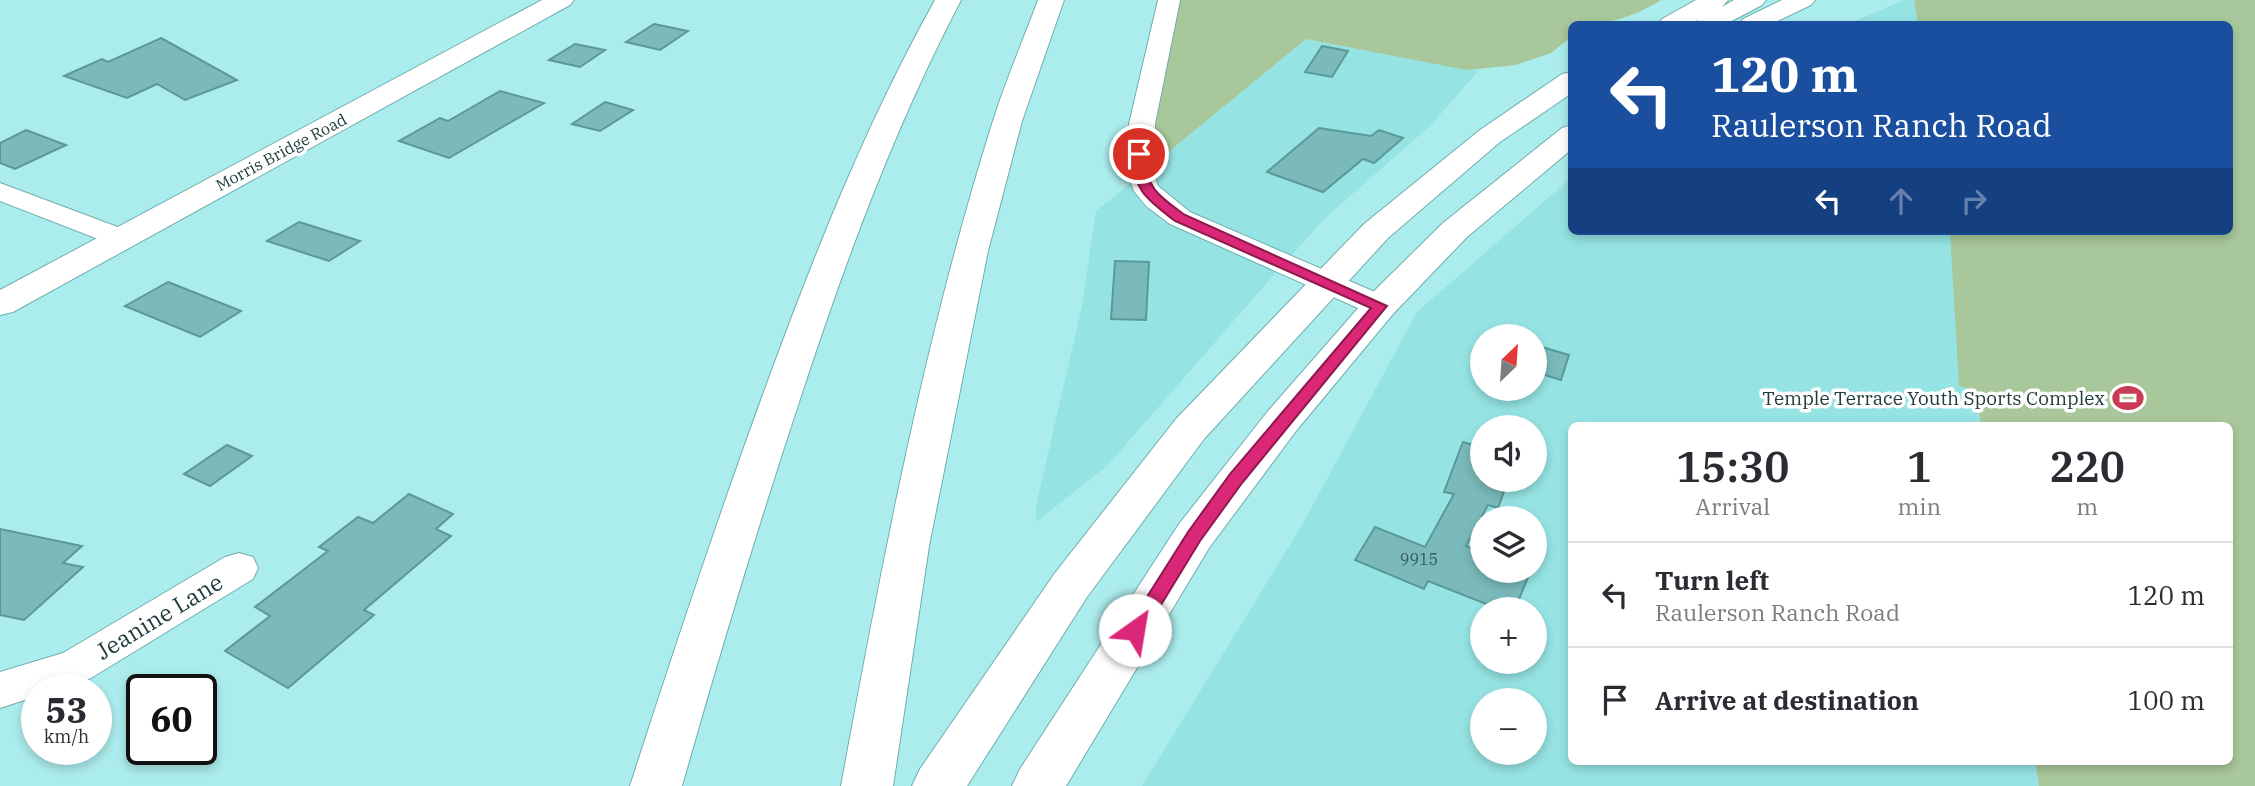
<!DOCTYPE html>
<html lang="en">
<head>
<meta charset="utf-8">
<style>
	:root { --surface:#fff; --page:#f7f7f7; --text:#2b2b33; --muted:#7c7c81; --line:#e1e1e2 }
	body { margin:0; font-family:"IBM Plex Serif",serif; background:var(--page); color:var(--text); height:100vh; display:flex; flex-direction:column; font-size:26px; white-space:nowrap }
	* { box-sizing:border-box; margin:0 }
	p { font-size:23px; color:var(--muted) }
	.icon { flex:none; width:38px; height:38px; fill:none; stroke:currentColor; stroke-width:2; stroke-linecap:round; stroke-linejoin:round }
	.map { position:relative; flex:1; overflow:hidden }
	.side { position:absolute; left:1568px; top:422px; width:665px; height:343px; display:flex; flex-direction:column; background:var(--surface); border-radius:10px; box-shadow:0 4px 10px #0003 }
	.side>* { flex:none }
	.guide { position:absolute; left:1568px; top:21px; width:665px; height:214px; border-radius:10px; box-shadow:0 4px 10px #0003; background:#1a4fa0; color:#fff; overflow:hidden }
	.needle { width:46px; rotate:25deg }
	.fabs { position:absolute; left:1470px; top:324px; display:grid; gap:14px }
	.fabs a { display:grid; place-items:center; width:77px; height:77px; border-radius:50%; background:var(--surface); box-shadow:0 4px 10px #0003; font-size:35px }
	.speed { position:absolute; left:21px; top:674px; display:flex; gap:14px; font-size:35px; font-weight:700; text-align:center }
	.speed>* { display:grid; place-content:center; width:91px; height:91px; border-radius:50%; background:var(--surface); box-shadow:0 4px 10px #0003; line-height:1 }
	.speed small { font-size:18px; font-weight:400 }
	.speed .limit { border:4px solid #111; border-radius:10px; background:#fff; color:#111 }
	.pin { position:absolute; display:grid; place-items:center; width:60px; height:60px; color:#fff; margin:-30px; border:4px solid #fff; border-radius:50%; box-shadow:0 2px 7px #0007 }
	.me { position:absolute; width:77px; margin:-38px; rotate:32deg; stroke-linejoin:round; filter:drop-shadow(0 0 5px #0008) }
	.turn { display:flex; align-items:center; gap:24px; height:147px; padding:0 28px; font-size:32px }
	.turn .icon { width:91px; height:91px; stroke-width:2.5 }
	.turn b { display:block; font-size:49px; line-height:60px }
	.lanes { display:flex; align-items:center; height:66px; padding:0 28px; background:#0003; justify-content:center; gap:35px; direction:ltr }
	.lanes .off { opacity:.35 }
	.eta { display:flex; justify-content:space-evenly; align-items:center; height:119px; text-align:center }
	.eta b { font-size:42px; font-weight:600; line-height:49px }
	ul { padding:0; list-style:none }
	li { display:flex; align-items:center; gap:21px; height:105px; padding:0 28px; border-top:2px solid var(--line) }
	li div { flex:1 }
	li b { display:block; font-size:26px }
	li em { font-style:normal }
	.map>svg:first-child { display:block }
	.built { fill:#96e3e3; fill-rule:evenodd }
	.green { fill:#a8c79a }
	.building { fill:#7ababa; stroke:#5a9999; stroke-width:2 }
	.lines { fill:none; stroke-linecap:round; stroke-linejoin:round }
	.minor-casing { stroke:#6faeae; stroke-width:2 }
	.tertiary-casing { stroke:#6faeae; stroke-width:2 }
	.primary-casing { stroke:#6faeae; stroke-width:2 }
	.motorway-casing { stroke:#6faeae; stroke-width:2 }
	.minor { fill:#fff; fill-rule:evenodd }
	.tertiary { fill:#fff; fill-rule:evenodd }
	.primary { fill:#fff; fill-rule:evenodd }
	.motorway { fill:#fff; fill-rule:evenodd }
	.route { fill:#db2777; stroke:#8e194d; stroke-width:2 }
	.labels { text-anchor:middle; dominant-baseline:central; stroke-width:7; stroke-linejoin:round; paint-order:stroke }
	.far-street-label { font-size:16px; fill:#213c3c; stroke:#fff }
	.number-label { font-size:16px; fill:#375c5c }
	.poi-label { font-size:19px; fill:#213c3c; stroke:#fff; text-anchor:end }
	.near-street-label { font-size:23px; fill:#213c3c; stroke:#fff }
</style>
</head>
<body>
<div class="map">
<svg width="2255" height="786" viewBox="0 0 2255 786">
	<rect width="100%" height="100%" fill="#abecec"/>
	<g class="built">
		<polygon points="1904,0 1914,0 1918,24 1848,24"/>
		<polygon points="1306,39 1466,70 1480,69 1431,125 1325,218 1291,256 1189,213 1167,197 1155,183 1150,167"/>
		<path d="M 1571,178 L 1572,231 L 1951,231 L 1981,425 L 1572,425 L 1572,761 L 2035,761 L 2039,786 L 1142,786 L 1301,527 L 1417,312 ZM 1482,336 L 1535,336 L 1535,388 L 1482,388 ZM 1482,427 L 1535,427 L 1535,480 L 1482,480 ZM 1482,518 L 1535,518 L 1535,570 L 1482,570 ZM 1482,609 L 1535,609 L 1535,662 L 1482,662 ZM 1482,700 L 1535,700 L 1535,752 L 1482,752 Z"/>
		<polygon points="1131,183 1146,205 1278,270 1107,466 1036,522 1036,506 1082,306 1096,211"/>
	</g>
	<g class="green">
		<path d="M 1178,0 L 1661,0 C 1630,19 1608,24 1572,24 L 1571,37 L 1551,53 L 1516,65 L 1466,70 L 1306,39 L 1150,167 L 1150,154 L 1165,61 Z"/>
		<polygon points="1914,0 2255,0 2255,786 2039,786 2035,761 2230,761 2230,425 1981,425 1976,391 1959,386 1950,231 2230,231 2230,24 1918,24"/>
	</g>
	<g class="building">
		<polygon points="654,24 688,31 660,50 626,42"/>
		<polygon points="161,38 237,80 185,100 157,84 127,98 64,76 102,59 108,62"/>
		<polygon points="575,44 605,50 580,67 549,60"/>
		<polygon points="1322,46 1348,51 1332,77 1305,72"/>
		<polygon points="500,91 544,103 449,158 399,141 440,118 448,121"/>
		<polygon points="605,102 633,110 600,131 572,124"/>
		<polygon points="1319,128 1371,136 1379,130 1403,138 1374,163 1363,159 1323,192 1267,172"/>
		<polygon points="26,130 66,145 15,169 0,163 0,143"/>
		<polygon points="299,222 347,237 360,241 329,261 267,241"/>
		<polygon points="1115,261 1149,262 1146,320 1111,319"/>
		<polygon points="168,282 241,311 200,337 125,306"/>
		<polygon points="1535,345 1569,355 1561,380 1535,372"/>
		<polygon points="1463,442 1482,448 1482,480 1508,480 1498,508 1488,505 1466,546 1482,552 1482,570 1531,570 1515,609 1499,609 1428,581 1424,589 1355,560 1375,527 1425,547 1454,494 1444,492"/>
		<polygon points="227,445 252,456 210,486 184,474"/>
		<polygon points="409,494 453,514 436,529 451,536 364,610 374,615 288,688 225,651 270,616 255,607 328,551 319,547 358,517 373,523"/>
		<polygon points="0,529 82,546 63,563 83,567 24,620 0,615"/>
	</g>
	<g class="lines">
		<g class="minor-casing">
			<g id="minor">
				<polygon points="1158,0 1180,0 1155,124 1153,171 1158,186 1190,212 1391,299 1395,306 1391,313 1380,315 1369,313 1170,224 1146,206 1134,191 1126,171 1129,124"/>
				<polygon points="0,183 131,232 135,238 131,244 121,247 111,244 0,201"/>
				<polygon points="239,553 253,557 258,568 253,579 91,678 56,690 37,690 37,696 0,708 0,672 63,653 225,557"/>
			</g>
		</g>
		<g class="tertiary-casing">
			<polygon id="tertiary" points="542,0 574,0 570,5 13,312 0,315 0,290"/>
		</g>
		<g class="primary-casing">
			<g id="primary">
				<polygon points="1696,0 1728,0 1722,7 1734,0 1766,0 1762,5 1726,24 1695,24 1698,20 1689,24 1658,24 1662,19"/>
				<polygon points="1782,0 1815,0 1811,5 1771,24 1739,24 1743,19"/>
				<polygon points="1572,72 1572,93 1500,142 1388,238 1204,439 1087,597 967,786 912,786 920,769 1055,573 1176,419 1364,224 1480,130 1562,74"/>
				<polygon points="1572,125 1572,149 1467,237 1393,314 1296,431 1209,548 1066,786 1012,786 1020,769 1179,524 1268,411 1367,298 1443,223 1562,128"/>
			</g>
		</g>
		<g class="motorway-casing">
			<g id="motorway">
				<path d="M 935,0 L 961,0 C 896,124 848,254 804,387 C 760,519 720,652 682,786 L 630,786 C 673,653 717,520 765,389 C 814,255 866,124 935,0 Z"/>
				<path d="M 1038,0 L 1064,0 L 1022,121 L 988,251 L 929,546 L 893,786 L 841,786 C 882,564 924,340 992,124 C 1005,82 1023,41 1038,0 Z"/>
			</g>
		</g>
		<use href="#minor" class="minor"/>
		<use href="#tertiary" class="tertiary"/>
		<use href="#primary" class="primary"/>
		<use href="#motorway" class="motorway"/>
	</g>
	<path class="route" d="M 1139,150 L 1145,154 C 1145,188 1159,196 1185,215 L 1387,306 L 1242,483 L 1200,541 L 1142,636 L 1135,638 L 1129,636 L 1126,630 L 1188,532 L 1230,474 L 1371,308 L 1175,221 C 1149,201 1132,190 1132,154 Z"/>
	<defs>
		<g id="stadium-bare" transform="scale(2.415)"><path d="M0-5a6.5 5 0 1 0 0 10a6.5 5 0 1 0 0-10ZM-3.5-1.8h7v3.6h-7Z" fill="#ca3a52" stroke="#fff" stroke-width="2.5" paint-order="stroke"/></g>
	</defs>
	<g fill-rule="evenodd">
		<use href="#stadium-bare" x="2128" y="398"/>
	</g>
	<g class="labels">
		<g class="far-street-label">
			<text transform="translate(281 152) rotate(-28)">Morris Bridge Road</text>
		</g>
		<g class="number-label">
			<text x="1419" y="559">9915</text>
		</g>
		<g class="poi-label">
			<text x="2105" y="398">Temple Terrace Youth Sports Complex</text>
		</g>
		<g class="near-street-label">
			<text transform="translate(159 616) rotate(-31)">Jeanine Lane</text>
		</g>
	</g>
</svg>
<div class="fabs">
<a><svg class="needle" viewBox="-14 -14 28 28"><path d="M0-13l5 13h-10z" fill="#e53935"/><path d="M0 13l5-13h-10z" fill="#7c7c81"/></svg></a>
<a><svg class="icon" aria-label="sound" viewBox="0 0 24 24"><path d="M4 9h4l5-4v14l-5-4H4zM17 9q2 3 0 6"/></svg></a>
<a><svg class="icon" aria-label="layers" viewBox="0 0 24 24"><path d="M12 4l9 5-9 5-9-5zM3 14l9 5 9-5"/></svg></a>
<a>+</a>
<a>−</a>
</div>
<div class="speed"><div>53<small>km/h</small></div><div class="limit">60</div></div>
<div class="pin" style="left:1139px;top:154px;background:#d93025"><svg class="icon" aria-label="arrive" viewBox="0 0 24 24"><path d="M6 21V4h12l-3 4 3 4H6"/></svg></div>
<svg class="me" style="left:1135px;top:630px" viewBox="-20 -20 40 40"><circle r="19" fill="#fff"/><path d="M0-13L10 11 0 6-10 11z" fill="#db2777"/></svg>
<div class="guide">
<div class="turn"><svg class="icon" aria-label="left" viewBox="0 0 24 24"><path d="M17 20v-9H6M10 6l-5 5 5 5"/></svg><div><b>120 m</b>Raulerson Ranch Road</div></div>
<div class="lanes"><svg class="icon" aria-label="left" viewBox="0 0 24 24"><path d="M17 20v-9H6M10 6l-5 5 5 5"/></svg><svg class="icon off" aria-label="ahead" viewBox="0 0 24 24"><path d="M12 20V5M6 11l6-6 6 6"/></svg><svg class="icon off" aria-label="right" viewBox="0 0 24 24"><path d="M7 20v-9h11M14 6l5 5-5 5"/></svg></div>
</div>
<section class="side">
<div class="eta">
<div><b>15:30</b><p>Arrival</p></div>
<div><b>1</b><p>min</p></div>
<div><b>220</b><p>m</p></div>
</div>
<ul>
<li><svg class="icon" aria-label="left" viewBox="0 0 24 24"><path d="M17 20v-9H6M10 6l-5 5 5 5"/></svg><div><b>Turn left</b><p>Raulerson Ranch Road</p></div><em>120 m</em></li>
<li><svg class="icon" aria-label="arrive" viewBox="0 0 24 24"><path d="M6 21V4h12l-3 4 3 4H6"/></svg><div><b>Arrive at destination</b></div><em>100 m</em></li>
</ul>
</section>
</div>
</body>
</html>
